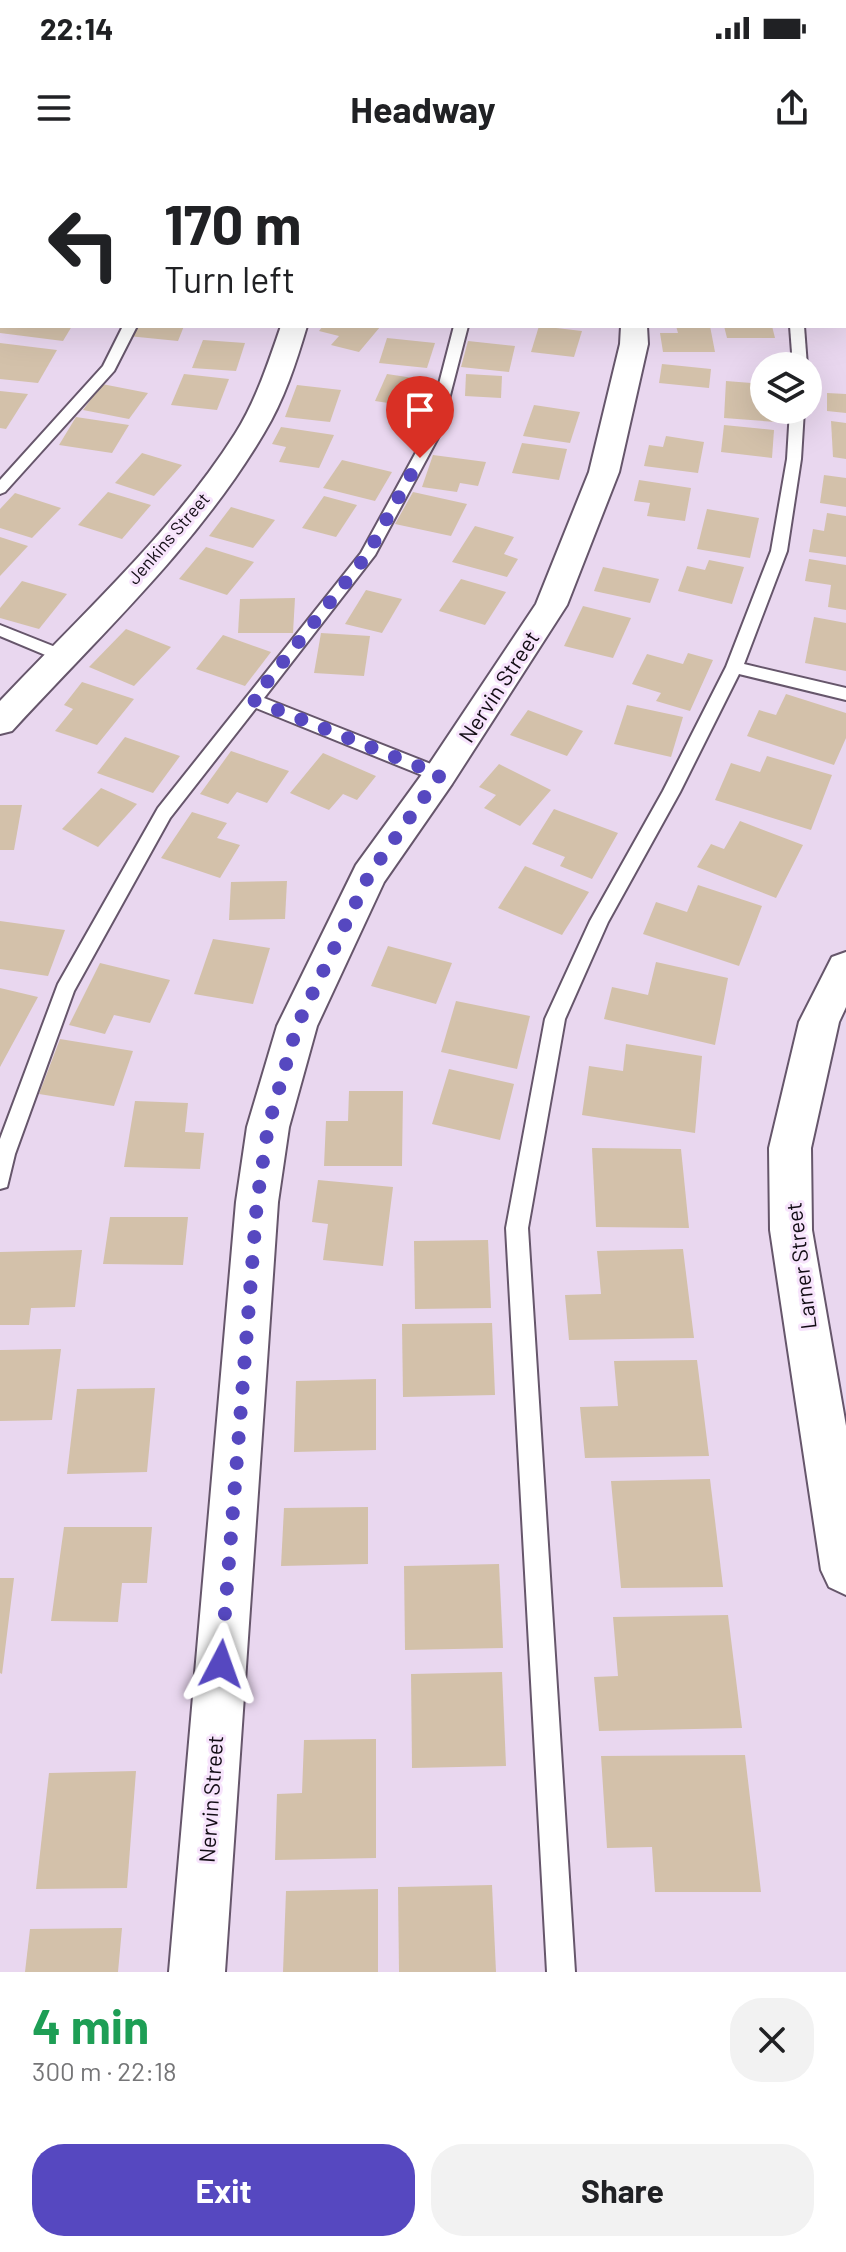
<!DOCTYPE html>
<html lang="en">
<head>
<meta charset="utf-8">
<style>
	:root { --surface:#fff; --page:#f2f2f2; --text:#202124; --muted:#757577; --accent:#5648c0 }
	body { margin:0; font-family:Barlow,sans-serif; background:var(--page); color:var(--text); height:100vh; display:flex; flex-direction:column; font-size:30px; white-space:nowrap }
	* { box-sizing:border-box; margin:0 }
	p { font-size:26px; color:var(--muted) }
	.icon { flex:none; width:44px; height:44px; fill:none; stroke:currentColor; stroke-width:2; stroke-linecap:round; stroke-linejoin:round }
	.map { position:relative; height:1812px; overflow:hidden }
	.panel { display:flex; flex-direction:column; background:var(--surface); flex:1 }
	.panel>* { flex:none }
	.top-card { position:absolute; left:0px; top:0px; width:846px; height:168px; box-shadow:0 8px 32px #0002; background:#fff; color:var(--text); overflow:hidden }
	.fabs { position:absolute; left:750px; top:192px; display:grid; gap:16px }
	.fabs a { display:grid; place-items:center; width:72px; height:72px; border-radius:50%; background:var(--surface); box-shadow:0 8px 32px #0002; font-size:40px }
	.pin { position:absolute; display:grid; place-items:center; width:68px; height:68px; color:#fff; margin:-82px -34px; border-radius:50% 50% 50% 0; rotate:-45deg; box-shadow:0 0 8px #0007 }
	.pin .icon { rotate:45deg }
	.me { position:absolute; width:88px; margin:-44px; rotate:4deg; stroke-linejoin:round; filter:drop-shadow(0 0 6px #0008) }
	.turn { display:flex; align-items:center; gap:28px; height:168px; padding:0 32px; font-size:36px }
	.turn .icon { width:104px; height:104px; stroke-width:2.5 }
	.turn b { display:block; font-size:56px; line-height:68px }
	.round { display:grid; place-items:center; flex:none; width:84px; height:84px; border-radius:32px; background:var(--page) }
	.head { display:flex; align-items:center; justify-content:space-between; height:136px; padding:0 32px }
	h1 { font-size:48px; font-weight:700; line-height:60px; color:#1e9e55 }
	.action { display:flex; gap:16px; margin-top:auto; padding:16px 32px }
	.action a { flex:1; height:92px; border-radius:32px; background:var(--accent); color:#fff; font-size:32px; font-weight:700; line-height:92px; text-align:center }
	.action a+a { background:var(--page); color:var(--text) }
	.status { display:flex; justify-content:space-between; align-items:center; height:56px; padding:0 40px; background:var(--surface); direction:ltr }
	.status svg { height:22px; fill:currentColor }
	header { display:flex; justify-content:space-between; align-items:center; height:104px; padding:0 32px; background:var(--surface); font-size:36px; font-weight:700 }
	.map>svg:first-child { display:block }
	.building { fill:#d3c1aa }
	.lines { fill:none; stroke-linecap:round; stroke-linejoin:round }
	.service-casing { stroke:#66566b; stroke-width:4 }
	.minor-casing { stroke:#66566b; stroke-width:4 }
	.service { fill:#fff; fill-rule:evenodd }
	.minor { fill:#fff; fill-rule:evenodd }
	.route { stroke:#5648c0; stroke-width:14; stroke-dasharray:0 25.2 }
	.labels { text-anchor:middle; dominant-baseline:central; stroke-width:6; stroke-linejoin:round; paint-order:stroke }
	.far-street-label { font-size:18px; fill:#120c14; stroke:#f7e4fc }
	.street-label { font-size:22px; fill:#120c14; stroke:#f7e4fc }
</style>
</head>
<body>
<div class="status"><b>22:14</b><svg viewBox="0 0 49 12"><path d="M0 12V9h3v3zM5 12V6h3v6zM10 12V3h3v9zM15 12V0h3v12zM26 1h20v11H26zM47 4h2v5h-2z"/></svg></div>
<header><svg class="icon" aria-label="menu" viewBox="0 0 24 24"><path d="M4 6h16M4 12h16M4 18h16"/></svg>Headway<svg class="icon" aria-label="share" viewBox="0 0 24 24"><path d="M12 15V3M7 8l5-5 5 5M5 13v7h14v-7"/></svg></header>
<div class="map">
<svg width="846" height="1812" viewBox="0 0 846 1812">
	<rect width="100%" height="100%" fill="#e9d7ef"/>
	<g class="building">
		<polygon points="0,166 72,166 63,181 0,173"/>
		<polygon points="133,166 184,166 178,181 128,176"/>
		<polygon points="323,166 377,166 380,167 359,192 331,185 339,176 319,171"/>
		<polygon points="539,166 582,171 574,197 531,192"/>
		<polygon points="676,166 710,166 715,192 663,192 660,173 678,173"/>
		<polygon points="724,166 772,166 775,178 727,178"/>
		<polygon points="387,178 435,183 427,208 379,203"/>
		<polygon points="203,180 245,183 236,211 192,208"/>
		<polygon points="468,181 515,186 509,212 461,207"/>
		<polygon points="0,183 57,190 38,223 0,219"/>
		<polygon points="662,204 711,209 709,228 659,223"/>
		<polygon points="184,214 229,219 217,250 171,245"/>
		<polygon points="387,214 420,219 408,246 375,241"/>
		<polygon points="466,214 502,216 501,238 465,236"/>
		<polygon points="726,221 764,224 764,250 776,250 776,262 724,258"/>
		<polygon points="102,224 148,233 129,259 83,250"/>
		<polygon points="297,225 341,230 330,262 285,257"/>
		<polygon points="0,231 28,234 6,269 0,268"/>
		<polygon points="827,233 846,234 846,253 827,251"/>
		<polygon points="534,245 580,252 570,283 523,276"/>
		<polygon points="76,257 129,265 112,293 59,285"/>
		<polygon points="831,261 846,263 846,299 833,297"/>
		<polygon points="724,265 774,270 772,298 721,292"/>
		<polygon points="281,267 334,275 319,308 279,302 286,287 272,284"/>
		<polygon points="666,276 704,282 698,313 644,306 649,285 663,287"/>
		<polygon points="522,283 567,289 559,320 512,313"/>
		<polygon points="142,293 182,305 154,336 115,323"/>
		<polygon points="433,295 486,302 478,326 460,323 457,332 422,327"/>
		<polygon points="342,300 392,312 375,341 323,328"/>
		<polygon points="824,315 846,318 846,347 820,343"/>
		<polygon points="639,320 691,328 685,361 647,356 650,343 634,341"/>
		<polygon points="108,332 151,345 122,379 78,365"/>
		<polygon points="413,332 467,344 451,376 395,364"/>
		<polygon points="15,333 61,348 32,378 0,368 0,349"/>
		<polygon points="324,336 357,345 336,377 302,368"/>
		<polygon points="231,347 275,360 253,388 209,376"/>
		<polygon points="707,349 759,358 750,398 697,389"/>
		<polygon points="827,353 846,356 846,397 809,392 813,369 824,371"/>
		<polygon points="475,366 514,377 504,394 518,399 507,417 452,402"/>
		<polygon points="0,377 28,386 0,416"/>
		<polygon points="206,387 254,402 227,435 179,419"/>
		<polygon points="809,399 846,405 846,450 828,447 831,425 805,421"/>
		<polygon points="709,400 744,407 732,444 678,431 687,406 705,410"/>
		<polygon points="603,407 659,419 650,443 594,431"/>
		<polygon points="461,419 506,432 485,465 439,451"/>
		<polygon points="22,421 67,434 39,469 0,458 0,448"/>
		<polygon points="366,430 402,439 382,473 345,464"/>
		<polygon points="295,438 293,473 238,473 240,439"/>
		<polygon points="583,446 631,458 613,498 564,486"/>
		<polygon points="814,457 846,463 846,511 805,503"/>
		<polygon points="126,469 171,487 134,526 89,507"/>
		<polygon points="321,473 370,476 364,516 314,513"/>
		<polygon points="223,475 271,492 245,526 196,509"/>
		<polygon points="688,493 713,500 690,551 656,541 661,533 632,524 647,494 683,504"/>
		<polygon points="82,522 134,539 97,585 55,571 73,549 64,545"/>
		<polygon points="786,534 846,553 846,578 834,605 747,576 759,550 776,555"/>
		<polygon points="627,545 683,557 671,597 614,584"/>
		<polygon points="528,550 583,571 567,596 510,575"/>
		<polygon points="125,577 180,596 153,633 97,613"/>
		<polygon points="231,591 289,611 267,643 237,632 228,644 200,634"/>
		<polygon points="323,593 376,616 357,640 343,634 329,650 290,633"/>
		<polygon points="767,596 832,615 811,670 715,640 731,603 760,612"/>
		<polygon points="499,604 551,630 520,666 484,648 496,635 479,627"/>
		<polygon points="101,628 137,644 98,687 62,669"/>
		<polygon points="0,645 22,645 14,690 0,690"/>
		<polygon points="554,649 618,673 592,719 560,706 565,697 532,684"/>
		<polygon points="192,652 227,663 217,678 240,685 220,718 161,698"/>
		<polygon points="740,661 803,685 776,738 697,707 711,684 724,689"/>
		<polygon points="525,706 589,732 562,775 498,748"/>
		<polygon points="287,721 285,759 229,760 231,722"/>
		<polygon points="698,725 762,746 739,806 643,774 656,742 687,752"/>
		<polygon points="0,761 65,770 48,816 0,809"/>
		<polygon points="213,779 270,788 253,844 194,834"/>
		<polygon points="388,786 452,803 436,844 371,826"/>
		<polygon points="656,802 728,818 715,885 604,859 612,827 648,835"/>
		<polygon points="100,803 170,820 150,863 114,855 105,874 69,865"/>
		<polygon points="0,828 38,837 0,907"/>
		<polygon points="456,841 530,856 517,909 441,892"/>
		<polygon points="60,879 133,891 114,946 39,934"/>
		<polygon points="626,884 702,896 695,973 582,955 589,906 623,911"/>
		<polygon points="449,909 514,924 500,980 432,964"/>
		<polygon points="349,931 403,931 402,1006 324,1006 326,961 348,961"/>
		<polygon points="135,941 188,943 185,972 204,973 200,1009 124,1007"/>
		<polygon points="592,988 681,989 689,1068 596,1067"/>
		<polygon points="318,1020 393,1027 383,1106 323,1100 328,1064 312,1062"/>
		<polygon points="110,1057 188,1057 183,1105 103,1104"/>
		<polygon points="488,1080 491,1148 415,1149 414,1081"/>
		<polygon points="683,1089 694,1178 569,1180 565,1135 601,1134 597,1091"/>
		<polygon points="82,1090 75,1147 31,1148 29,1165 0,1165 0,1092"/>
		<polygon points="492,1163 495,1235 403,1237 402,1164"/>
		<polygon points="61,1189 52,1260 0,1261 0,1190"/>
		<polygon points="697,1200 709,1296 585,1298 580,1247 618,1246 614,1201"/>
		<polygon points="376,1219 376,1290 294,1292 296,1221"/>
		<polygon points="155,1228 147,1312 67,1314 77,1229"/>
		<polygon points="710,1319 723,1427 621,1428 611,1321"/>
		<polygon points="368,1347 368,1404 281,1406 284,1348"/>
		<polygon points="64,1367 152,1367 147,1423 122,1423 118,1462 51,1461"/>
		<polygon points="499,1404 503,1488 405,1490 404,1406"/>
		<polygon points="0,1418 14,1418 2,1514 0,1513"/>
		<polygon points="728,1455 742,1568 599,1571 594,1517 618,1516 613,1457"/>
		<polygon points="502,1512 506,1606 412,1608 411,1514"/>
		<polygon points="376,1579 376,1698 275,1700 277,1634 302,1633 304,1580"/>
		<polygon points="745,1595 761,1732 655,1732 652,1687 607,1688 601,1596"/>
		<polygon points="136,1611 127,1728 36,1729 49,1613"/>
		<polygon points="492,1725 496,1812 399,1812 398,1727"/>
		<polygon points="378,1729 378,1812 283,1812 286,1731"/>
		<polygon points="122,1768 118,1812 25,1812 30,1769"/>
	</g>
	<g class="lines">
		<g class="service-casing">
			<g id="service">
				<rect x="161" y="0" width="12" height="2"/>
				<rect x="457" y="0" width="12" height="2"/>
				<rect x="759" y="0" width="12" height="2"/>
				<polygon points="123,166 137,166 114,211 5,332 0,334 0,320 103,206"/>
				<polygon points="454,166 468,166 440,274 375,395 264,538 446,610 449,615 446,620 434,620 256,548 170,658 74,831 15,994 7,1027 0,1029 0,979 58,824 158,648 361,393 426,274"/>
				<polygon points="790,166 804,166 807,206 793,206"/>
				<polygon points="790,250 804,250 801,299 787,391 744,504 846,528 846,540 739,514 680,632 608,762 565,859 528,1068 575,1812 547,1812 506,1068 545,859 590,761 663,631 726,507 771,391 787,299"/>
				<polygon points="0,465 68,492 70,496 62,502 0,476"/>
			</g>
		</g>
		<g class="minor-casing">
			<g id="minor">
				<rect x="5" y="0" width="24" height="2"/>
				<polygon points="304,0 328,0 303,2"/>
				<rect x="602" y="0" width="24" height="2"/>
				<rect x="844" y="31" width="2" height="14"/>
				<path d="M 281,166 L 307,166 C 296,203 284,240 264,273 C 198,385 99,476 12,571 L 0,574 L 0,541 C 81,455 172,373 235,274 C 256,241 268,203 281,166 Z"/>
				<polygon points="621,166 647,166 648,184 619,312 567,445 452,624 384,722 317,866 289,967 278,1042 225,1812 169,1812 236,1042 247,967 277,866 356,705 428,606 536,444 589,312 620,184"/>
				<polygon points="846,792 846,847 839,862 811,988 812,1070 846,1266 846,1435 829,1427 821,1410 770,1070 769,988 799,862 832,797"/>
			</g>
		</g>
		<use href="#service" class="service"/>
		<use href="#minor" class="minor"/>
	</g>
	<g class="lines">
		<polyline class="route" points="221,1504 257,1042 268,967 297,866 369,715 440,615 253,540 367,395 420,298"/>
	</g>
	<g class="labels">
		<g class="far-street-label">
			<text transform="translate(168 378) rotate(-49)">Jenkins Street</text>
		</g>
		<g class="street-label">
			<text transform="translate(498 526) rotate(-57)">Nervin Street</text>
			<text transform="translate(800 1106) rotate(-97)">Larner Street</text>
			<text transform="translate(210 1639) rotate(-86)">Nervin Street</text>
		</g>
	</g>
</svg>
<div class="fabs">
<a><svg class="icon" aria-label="layers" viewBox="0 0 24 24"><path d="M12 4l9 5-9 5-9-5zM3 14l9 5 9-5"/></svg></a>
</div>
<div class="pin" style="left:420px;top:298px;background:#d93025"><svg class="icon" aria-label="arrive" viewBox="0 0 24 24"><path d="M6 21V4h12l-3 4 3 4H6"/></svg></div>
<svg class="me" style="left:221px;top:1504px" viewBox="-20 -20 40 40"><path d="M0-17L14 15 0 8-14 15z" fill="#5648c0" stroke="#fff" stroke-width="4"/></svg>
<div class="top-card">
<div class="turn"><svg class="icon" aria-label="left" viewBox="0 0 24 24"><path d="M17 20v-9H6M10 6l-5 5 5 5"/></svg><div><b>170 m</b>Turn left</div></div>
</div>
</div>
<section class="panel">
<div class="head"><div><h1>4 min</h1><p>300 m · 22:18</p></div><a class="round"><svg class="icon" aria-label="close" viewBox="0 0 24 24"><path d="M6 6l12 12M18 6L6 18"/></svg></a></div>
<div class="action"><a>Exit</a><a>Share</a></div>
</section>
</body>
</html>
